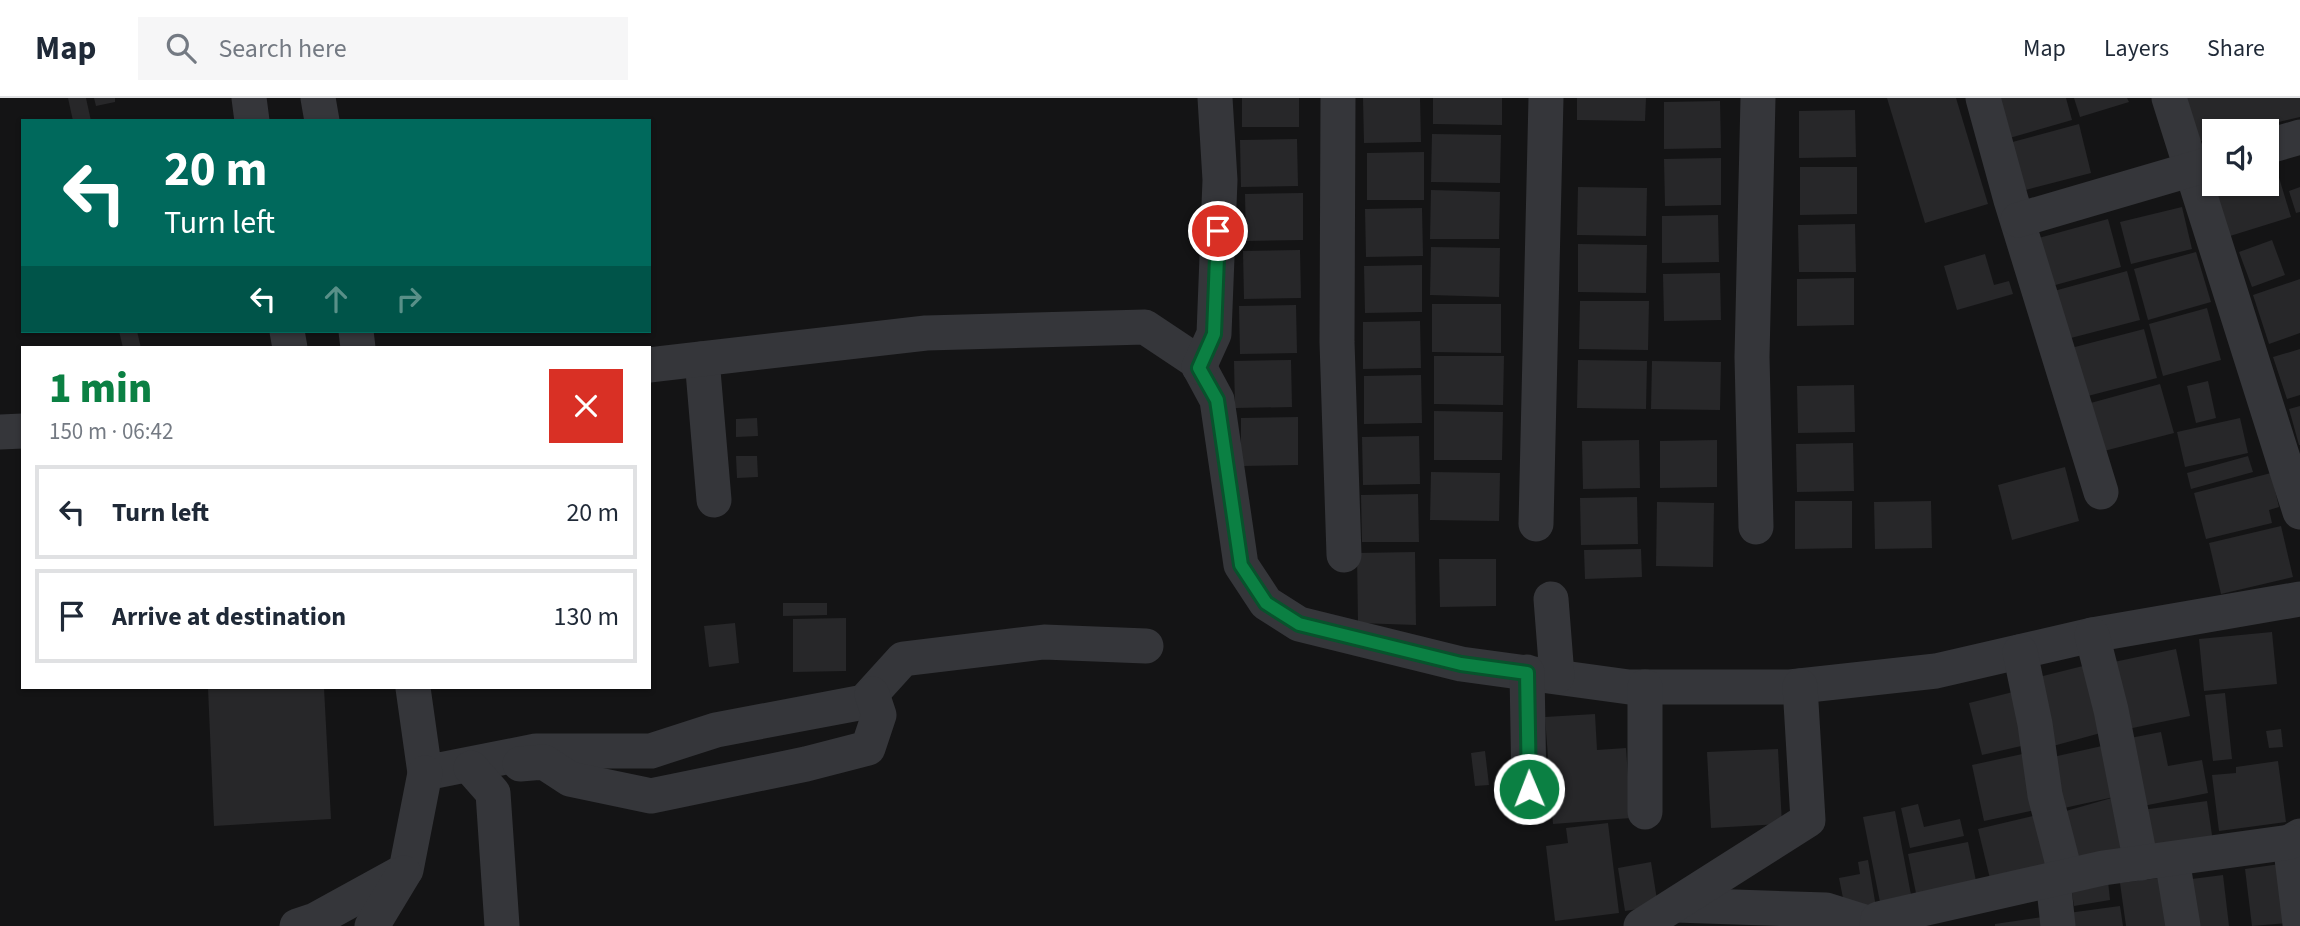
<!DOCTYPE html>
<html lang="en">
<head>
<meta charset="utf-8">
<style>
	:root { --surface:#fff; --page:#f6f6f7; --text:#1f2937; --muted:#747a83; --line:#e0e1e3; --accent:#0b8043 }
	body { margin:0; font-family:"Source Sans 3",sans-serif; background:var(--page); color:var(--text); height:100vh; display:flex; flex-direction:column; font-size:26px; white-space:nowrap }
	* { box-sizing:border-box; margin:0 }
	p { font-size:23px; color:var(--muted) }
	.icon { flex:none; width:38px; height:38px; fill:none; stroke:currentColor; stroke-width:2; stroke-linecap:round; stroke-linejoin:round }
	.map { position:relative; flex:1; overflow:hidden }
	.side { position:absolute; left:21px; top:248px; width:630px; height:343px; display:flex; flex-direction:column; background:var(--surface); border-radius:0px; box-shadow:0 2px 5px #0004 }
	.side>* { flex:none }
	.banner { position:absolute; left:21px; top:21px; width:630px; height:214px; border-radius:0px; box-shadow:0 2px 5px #0004; background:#00695c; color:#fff; overflow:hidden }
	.tools { position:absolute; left:2202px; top:21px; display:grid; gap:14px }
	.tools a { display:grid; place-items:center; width:77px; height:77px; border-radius:0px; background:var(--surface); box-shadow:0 2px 5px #0004; font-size:35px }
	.pin { position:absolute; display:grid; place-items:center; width:60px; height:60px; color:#fff; margin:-30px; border:4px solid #fff; border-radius:50%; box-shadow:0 2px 7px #0007 }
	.me { position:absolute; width:77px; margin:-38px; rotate:359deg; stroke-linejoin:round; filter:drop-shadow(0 0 5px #0008) }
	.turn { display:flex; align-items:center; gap:24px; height:147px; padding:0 28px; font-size:32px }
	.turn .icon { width:91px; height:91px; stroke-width:2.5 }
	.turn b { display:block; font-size:49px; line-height:60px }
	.lanes { display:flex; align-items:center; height:66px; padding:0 28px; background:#0003; justify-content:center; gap:35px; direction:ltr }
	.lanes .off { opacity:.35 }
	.round { display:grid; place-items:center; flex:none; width:74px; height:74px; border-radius:0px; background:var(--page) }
	.summary { display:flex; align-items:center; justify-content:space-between; height:119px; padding:0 28px }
	h1 { font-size:42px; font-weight:800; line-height:52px; color:var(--accent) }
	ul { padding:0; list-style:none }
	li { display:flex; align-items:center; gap:21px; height:94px; margin:0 14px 10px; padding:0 14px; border:4px solid var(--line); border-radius:0px }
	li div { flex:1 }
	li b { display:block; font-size:26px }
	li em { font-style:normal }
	header { display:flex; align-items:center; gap:42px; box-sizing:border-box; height:98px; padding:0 35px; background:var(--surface); border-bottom:2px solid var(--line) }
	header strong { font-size:33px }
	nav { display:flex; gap:38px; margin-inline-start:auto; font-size:24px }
	.search { width:490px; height:63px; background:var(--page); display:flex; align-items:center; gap:18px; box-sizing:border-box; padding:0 24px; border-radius:0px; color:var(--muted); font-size:26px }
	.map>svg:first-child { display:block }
	.building { fill:#272729 }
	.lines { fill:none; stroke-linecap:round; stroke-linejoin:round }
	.street { stroke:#35363a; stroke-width:35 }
	.route-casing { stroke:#07532c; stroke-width:18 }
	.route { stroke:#0b8043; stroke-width:12 }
</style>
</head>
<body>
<header>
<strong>Map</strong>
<div class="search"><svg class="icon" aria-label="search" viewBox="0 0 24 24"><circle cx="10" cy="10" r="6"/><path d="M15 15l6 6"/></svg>Search here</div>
<nav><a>Map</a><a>Layers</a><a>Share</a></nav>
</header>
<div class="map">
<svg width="2300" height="828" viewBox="0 0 2300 828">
	<rect width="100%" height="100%" fill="#141415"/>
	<g class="building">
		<polygon points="68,0 86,0 91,23 73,23"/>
		<polygon points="94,0 115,0 115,4 96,8"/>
		<rect x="1242" y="0" width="57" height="29"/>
		<polygon points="1363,0 1420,0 1421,44 1364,45"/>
		<polygon points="1433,0 1502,0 1502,27 1433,26"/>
		<polygon points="1577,0 1646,0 1645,23 1577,22"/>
		<polygon points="1887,0 1956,0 1988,106 1925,125"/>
		<polygon points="1994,0 2066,0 2072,22 2006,41"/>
		<polygon points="2074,0 2127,0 2129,4 2080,19"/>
		<polygon points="2184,0 2300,0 2300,19 2241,33 2214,33 2214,40 2195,45"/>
		<polygon points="1720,3 1721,50 1664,51 1664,4"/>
		<polygon points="1855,12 1856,59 1799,60 1799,13"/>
		<polygon points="2079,26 2091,75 2018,94 2005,46"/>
		<polygon points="1432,36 1501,37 1500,85 1431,84"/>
		<polygon points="1297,41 1298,88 1241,89 1240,42"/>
		<polygon points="1424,54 1424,102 1367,102 1367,55"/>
		<polygon points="1721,60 1721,107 1665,108 1664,61"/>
		<polygon points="1800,69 1857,69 1857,116 1800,117"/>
		<polygon points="2277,73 2291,119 2230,138 2215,92 2236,86 2266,86 2266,76"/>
		<polygon points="1578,89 1647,90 1646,138 1577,137"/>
		<polygon points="2300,89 2300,114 2296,115 2289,93"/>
		<polygon points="1431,92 1500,94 1499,141 1430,141"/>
		<polygon points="1303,95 1303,142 1246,143 1245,96"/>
		<polygon points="2182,109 2192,151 2131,166 2120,124"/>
		<polygon points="1422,110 1423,158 1366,159 1365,111"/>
		<polygon points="1718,117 1719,164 1662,165 1662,118"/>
		<polygon points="2108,121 2121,169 2048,189 2035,141"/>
		<polygon points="1855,126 1856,174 1799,174 1798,127"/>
		<polygon points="2272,142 2285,177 2252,189 2239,154"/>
		<polygon points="1578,146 1647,147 1646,195 1578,194"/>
		<polygon points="1431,149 1500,150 1499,199 1430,197"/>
		<polygon points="1300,152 1301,200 1244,201 1243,153"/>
		<polygon points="2196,154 2211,204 2148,222 2134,171"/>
		<polygon points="1985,156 1994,187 2009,183 2013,196 1957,212 1944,168"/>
		<polygon points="1422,167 1422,214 1365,215 1364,168"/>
		<polygon points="2127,173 2140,222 2067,241 2054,193"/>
		<polygon points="1720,175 1721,222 1664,223 1663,176"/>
		<polygon points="1854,180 1854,227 1797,228 1797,181"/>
		<polygon points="2300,181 2300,235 2269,246 2253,197"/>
		<polygon points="1580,203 1649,203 1648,252 1579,251"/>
		<polygon points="1432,206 1501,206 1501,255 1432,254"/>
		<polygon points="1296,207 1297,255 1240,256 1239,208"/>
		<polygon points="2207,210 2221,262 2163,278 2149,226"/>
		<polygon points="1420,223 1421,270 1363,271 1363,224"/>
		<polygon points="2144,231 2157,280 2084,299 2071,250"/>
		<polygon points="119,233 137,233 141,250 123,250"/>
		<polygon points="2300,251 2300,297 2287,301 2273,259"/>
		<polygon points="1434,258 1504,258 1503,307 1434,306"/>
		<polygon points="1291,262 1292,309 1235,310 1234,263"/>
		<polygon points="1578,262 1647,263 1646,311 1577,310"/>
		<polygon points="1652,263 1721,264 1720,312 1651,311"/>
		<polygon points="1421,277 1422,325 1364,326 1364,278"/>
		<polygon points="2208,283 2216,320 2196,325 2187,288"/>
		<polygon points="2160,286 2174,335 2100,354 2087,306"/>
		<polygon points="1854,287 1855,334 1798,335 1797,288"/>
		<polygon points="2300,308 2300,347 2299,347 2289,311"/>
		<polygon points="1434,313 1503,314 1502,362 1434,362"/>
		<polygon points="1298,319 1298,367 1241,368 1241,320"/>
		<polygon points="757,320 758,338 736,339 736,321"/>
		<polygon points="2240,320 2248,355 2185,369 2177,334"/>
		<polygon points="1419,338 1420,386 1363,387 1362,339"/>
		<polygon points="1639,342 1640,390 1583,391 1582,343"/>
		<polygon points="1717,342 1717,389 1660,390 1660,343"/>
		<polygon points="1853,345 1854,393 1797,394 1796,346"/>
		<polygon points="736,358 757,358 758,379 737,380"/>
		<polygon points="2248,358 2253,374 2191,391 2187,375"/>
		<polygon points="2065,369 2079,423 2012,442 1998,387"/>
		<polygon points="1431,374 1500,375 1499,423 1430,422"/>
		<polygon points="2271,375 2279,409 2269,412 2272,425 2206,441 2194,395"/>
		<polygon points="1418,396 1419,444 1362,444 1361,397"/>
		<polygon points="1637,399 1638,446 1581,447 1580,400"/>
		<polygon points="1795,403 1852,403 1852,450 1795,451"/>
		<polygon points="1931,403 1932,450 1875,451 1874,404"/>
		<polygon points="1657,404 1714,405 1713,469 1656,468"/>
		<polygon points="2281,428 2293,479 2221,496 2209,445"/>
		<polygon points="1641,451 1642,479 1585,481 1584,452"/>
		<polygon points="1415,454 1416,527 1358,525 1357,455"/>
		<polygon points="1439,461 1496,461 1496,508 1440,509"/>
		<polygon points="783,505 827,505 827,517 783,518"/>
		<polygon points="846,520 846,573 793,574 793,521"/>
		<polygon points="735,525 739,565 709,569 704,528"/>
		<polygon points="2272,534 2277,586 2204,593 2199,541"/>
		<polygon points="2176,551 2190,618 2123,632 2109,565"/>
		<polygon points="2091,566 2108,633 2053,648 2035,580"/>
		<polygon points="208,590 324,590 331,721 214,728"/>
		<polygon points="2017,593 2030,646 1982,657 1969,605"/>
		<polygon points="2225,595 2232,661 2213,663 2205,597"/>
		<polygon points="1595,616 1597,652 1626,650 1631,720 1553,726 1545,619"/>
		<polygon points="2281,631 2283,649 2269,650 2266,633"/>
		<polygon points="2161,634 2168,668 2202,662 2208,695 2138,709 2125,641"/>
		<polygon points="2102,648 2114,699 2055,712 2044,661"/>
		<polygon points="1778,651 1782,726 1711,730 1707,654"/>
		<polygon points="1485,653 1489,687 1475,688 1471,655"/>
		<polygon points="2027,655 2040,711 1984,723 1972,667"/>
		<polygon points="2278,663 2286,724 2219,733 2212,677 2236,675 2236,669"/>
		<polygon points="2115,699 2130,750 2073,766 2059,715"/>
		<polygon points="2207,703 2213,744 2148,753 2142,712"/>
		<polygon points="1918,706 1924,729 1960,721 1964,738 1910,750 1901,710"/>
		<polygon points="1895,713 1912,802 1881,809 1863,719"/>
		<polygon points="2041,716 2054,773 1992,789 1978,731"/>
		<polygon points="1608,725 1619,815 1555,823 1546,748 1568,745 1566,730"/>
		<polygon points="1968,744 1977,788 1917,800 1908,756"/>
		<polygon points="1868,762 1876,809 1846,815 1839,780 1860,776 1858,764"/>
		<polygon points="1651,764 1658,808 1625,813 1618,770"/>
		<polygon points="2280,766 2288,825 2252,828 2245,771"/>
		<polygon points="2223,777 2229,828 2189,828 2184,782"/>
		<polygon points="2167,779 2168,828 2126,828 2120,785"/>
		<polygon points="2108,783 2110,802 2074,808 2071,788"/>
		<polygon points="2120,808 2123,828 2070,828 2068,815"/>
		<polygon points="2043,819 2045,828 1995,828 1995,826"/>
	</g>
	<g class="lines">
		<g class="street">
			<polyline points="249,0 252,23"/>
			<polyline points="318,0 322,23"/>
			<polyline points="1338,0 1337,244 1344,457"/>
			<polyline points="1983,0 2011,102 2101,394"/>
			<polyline points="2169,0 2300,414"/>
			<polyline points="2266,49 2300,39"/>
			<polyline points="2018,122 2213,65"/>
			<polyline points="287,233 290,250"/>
			<polyline points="356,233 358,250"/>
			<polyline points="702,261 714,402"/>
			<polyline points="649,267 926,235 1145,229 1196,263 1217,302 1241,467 1266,505 1299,526 1461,566 1629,589 1790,589 1936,573 2092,537 2300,501"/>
			<polyline points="1199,269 1214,236 1220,82 1215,0"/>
			<polyline points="0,334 23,333"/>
			<polyline points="1536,426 1546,0"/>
			<polyline points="1756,429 1752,259 1758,0"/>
			<polyline points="1551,501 1557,578"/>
			<polyline points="2092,537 2111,612 2141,765"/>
			<polyline points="2020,554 2035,626 2045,697 2066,778"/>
			<polyline points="1527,574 1529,691"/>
			<polyline points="1645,589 1645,714"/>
			<polyline points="413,590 425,675 536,653 651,653 716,632 864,604 903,561 1044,544 1146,548"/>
			<polyline points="520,666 544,664 570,681 651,698 806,666 868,650 879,617 872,596"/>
			<polyline points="471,670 493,695 502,828"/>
			<polyline points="2300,738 2290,744 2300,826"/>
			<polyline points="2172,761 2183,828"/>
			<polyline points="2053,781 2058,828"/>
			<polyline points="1676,807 1826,812 1877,828"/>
			<polyline points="297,828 315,822 406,772 425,675"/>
			<polyline points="372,828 404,775"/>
			<polyline points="1641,828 1808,722 1800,588"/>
			<polyline points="1877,828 1878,821 2103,770 2290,744"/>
		</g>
	</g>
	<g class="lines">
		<g class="route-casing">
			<polyline id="route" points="1218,133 1214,236 1199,270 1217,302 1241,467 1266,505 1299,526 1461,566 1527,575 1529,691"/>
		</g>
		<use href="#route" class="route"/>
	</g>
</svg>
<div class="tools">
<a><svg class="icon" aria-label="sound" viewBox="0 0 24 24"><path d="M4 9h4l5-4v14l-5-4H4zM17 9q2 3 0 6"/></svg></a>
</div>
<div class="pin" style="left:1218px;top:133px;background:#d93025"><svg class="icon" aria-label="arrive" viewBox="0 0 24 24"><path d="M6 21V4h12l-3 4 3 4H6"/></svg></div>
<svg class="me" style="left:1529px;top:691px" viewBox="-20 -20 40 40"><circle r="17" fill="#0b8043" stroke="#fff" stroke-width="3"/><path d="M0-11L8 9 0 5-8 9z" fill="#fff"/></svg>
<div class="banner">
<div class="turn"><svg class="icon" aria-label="left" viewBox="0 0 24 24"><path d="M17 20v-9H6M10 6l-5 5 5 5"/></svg><div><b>20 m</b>Turn left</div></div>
<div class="lanes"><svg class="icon" aria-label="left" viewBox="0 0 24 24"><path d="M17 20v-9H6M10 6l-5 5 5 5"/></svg><svg class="icon off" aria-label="ahead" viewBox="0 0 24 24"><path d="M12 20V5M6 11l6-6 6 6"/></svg><svg class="icon off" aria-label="right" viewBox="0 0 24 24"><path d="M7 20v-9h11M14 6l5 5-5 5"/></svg></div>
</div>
<section class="side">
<div class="summary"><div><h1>1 min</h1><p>150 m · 06:42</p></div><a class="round" style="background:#d93025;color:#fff"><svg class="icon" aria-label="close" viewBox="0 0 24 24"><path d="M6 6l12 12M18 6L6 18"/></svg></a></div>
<ul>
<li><svg class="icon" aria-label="left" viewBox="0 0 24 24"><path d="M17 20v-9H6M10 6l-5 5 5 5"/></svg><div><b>Turn left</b></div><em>20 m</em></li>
<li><svg class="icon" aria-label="arrive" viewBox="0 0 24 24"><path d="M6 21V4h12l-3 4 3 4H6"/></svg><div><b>Arrive at destination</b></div><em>130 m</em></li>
</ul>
</section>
</div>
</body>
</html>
